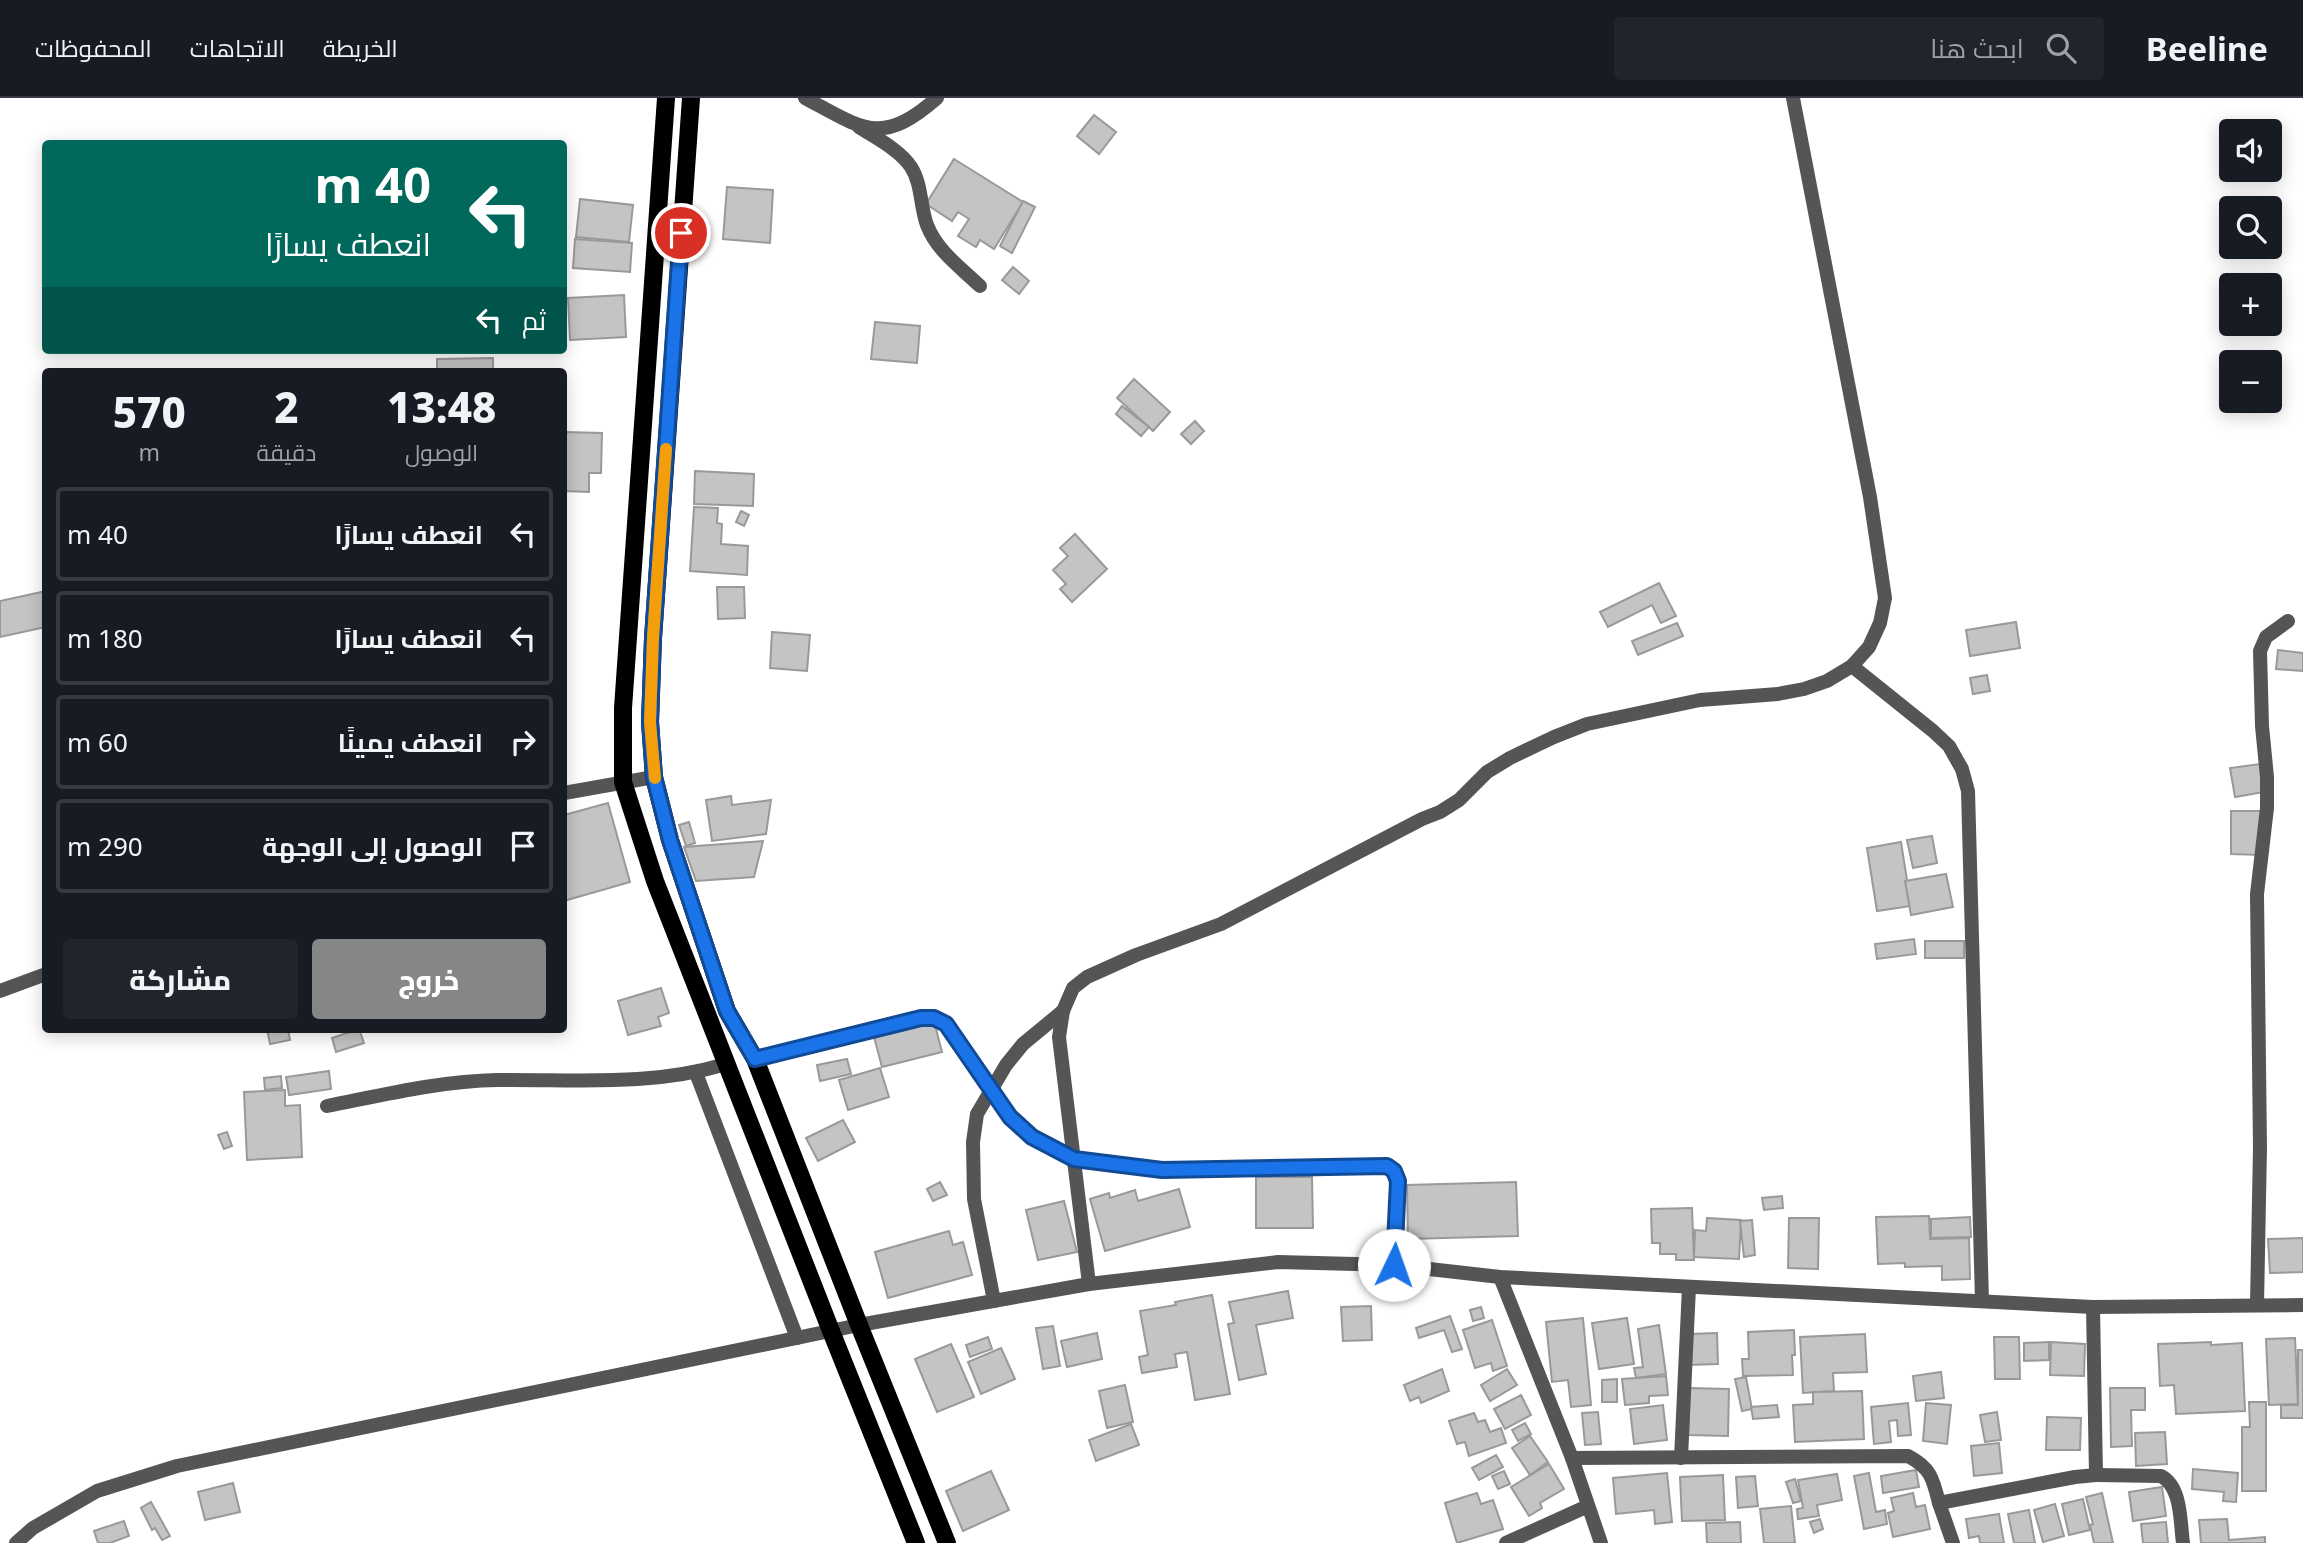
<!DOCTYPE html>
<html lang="ar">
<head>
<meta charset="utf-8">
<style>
	:root { --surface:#171b24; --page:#20242c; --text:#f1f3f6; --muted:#9ea1a6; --line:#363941; --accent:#858687 }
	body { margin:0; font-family:"Noto Sans",Cairo,sans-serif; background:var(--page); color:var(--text); direction:rtl; height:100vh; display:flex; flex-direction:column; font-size:26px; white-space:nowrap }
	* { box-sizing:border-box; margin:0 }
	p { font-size:23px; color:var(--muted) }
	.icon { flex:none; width:38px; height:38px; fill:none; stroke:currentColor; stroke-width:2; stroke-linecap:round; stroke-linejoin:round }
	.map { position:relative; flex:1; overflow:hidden; direction:ltr }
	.drawer { position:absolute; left:42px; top:270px; width:525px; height:665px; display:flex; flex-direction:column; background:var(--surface); border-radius:7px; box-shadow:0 4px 18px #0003; direction:rtl }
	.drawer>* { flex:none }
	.hud { position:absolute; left:42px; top:42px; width:525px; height:214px; border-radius:7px; box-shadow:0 4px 18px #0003; direction:rtl; background:#00695c; color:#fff; overflow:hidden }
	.controls { position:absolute; left:2219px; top:21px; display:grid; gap:14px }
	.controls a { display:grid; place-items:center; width:63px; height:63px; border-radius:7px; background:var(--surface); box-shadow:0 4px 18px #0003; font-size:35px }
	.pin { position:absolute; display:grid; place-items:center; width:60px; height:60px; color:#fff; margin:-30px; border:4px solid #fff; border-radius:50%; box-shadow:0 2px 7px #0007 }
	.me { position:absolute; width:77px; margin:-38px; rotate:3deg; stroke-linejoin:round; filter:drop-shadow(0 0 5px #0008) }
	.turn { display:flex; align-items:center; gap:24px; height:147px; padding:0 21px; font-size:32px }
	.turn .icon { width:91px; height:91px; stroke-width:2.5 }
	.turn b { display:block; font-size:49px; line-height:60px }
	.then { display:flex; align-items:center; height:66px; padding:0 21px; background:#0003; gap:14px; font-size:26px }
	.eta { display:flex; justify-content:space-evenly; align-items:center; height:119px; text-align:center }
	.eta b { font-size:42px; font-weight:800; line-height:49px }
	.primary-button { display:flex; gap:14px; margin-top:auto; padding:14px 21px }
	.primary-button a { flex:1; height:80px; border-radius:7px; background:var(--accent); color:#fff; font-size:28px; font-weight:800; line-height:80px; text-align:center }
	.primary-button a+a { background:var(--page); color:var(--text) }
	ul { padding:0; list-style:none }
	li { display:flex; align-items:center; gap:21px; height:94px; margin:0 14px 10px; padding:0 7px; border:4px solid var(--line); border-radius:7px }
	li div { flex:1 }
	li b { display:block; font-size:26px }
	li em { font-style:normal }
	header { display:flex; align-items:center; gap:42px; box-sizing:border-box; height:98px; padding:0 35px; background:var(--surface); border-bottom:2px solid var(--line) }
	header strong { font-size:33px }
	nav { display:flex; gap:38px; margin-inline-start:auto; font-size:24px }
	.search { width:490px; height:63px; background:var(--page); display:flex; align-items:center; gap:18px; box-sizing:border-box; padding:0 24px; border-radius:7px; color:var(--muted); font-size:26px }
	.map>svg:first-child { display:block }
	.building { fill:#c4c4c4; stroke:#999; stroke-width:2 }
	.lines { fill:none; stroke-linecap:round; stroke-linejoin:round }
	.street { stroke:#555; stroke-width:14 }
	.primary { stroke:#000; stroke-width:18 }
	.route-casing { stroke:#114b97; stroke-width:18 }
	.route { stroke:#1a73e8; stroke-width:12 }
	.slow { stroke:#f59e0b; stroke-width:12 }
</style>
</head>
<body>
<header>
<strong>Beeline</strong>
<div class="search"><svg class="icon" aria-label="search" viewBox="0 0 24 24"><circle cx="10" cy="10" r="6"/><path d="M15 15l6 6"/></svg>ابحث هنا</div>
<nav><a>الخريطة</a><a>الاتجاهات</a><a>المحفوظات</a></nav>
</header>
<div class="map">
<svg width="2303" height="1445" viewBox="0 0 2303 1445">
	<rect width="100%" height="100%" fill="#fff"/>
	<g class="building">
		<polygon points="1094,17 1116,34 1099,56 1077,38"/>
		<polygon points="954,61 1023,104 994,151 980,142 976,149 958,138 969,121 958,114 952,123 926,106"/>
		<polygon points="727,89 773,92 770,145 723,141"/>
		<polygon points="580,101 633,107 629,144 576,139"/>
		<polygon points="1023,103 1035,109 1012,155 1000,148"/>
		<polygon points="575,141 632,145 630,174 573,170"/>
		<polygon points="1013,169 1029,183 1019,196 1002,182"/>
		<polygon points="624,197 626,239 570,242 568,200"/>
		<polygon points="875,224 920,228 917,265 871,261"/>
		<polygon points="493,260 493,273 437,273 437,261"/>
		<polygon points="1134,281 1170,314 1153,333 1117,300"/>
		<polygon points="1122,308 1149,329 1141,338 1116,316"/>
		<polygon points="1195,323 1204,333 1191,346 1181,336"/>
		<polygon points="564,334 602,335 601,375 589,375 589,394 564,393"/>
		<polygon points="695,373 754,376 753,408 694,406"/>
		<polygon points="694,409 718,410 717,425 722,426 721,446 748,448 747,477 690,473"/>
		<polygon points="741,413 749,417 744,428 736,424"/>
		<polygon points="1075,436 1107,471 1072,504 1060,491 1066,486 1053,472 1068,458 1060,450"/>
		<polygon points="1659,485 1676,518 1661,525 1652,507 1608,529 1600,514"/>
		<polygon points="717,489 744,489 745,520 718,521"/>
		<polygon points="46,493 46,529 0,539 0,503"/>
		<polygon points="2016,524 2020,550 1970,558 1966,532"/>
		<polygon points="1677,525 1683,538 1638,557 1632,543"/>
		<polygon points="772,534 810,537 807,573 770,570"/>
		<polygon points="2278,552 2303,555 2303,573 2276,571"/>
		<polygon points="1987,577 1990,593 1973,596 1970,580"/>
		<polygon points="2260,666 2264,694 2235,699 2230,670"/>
		<polygon points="731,698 732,707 771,702 766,736 712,743 706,702"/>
		<polygon points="608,705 630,784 564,803 564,717"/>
		<polygon points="2231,713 2261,713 2261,757 2231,756"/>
		<polygon points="689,724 695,745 686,748 679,727"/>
		<polygon points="1932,738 1937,765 1913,770 1907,742"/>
		<polygon points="763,743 754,779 696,783 684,749"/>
		<polygon points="1901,744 1911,808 1877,813 1867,750"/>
		<polygon points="1946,776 1953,809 1911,817 1905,783"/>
		<polygon points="1914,841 1916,856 1877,861 1875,846"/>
		<rect x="1925" y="843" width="39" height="17"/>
		<polygon points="661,890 669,915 658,919 661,928 628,937 618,903"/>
		<polygon points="934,923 942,954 882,969 874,939"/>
		<polygon points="267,931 288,931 290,942 270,946"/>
		<polygon points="359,931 364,945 336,954 332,940"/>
		<polygon points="847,961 851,976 820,983 817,967"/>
		<polygon points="880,970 889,999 848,1012 839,982"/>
		<polygon points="329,973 331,991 289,997 286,979"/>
		<polygon points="281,978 282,990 265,992 264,980"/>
		<polygon points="285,992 285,1008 300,1007 302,1059 247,1062 244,994"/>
		<polygon points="843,1022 855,1044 818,1063 806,1040"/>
		<polygon points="227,1034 232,1048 224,1051 218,1037"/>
		<polygon points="1256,1079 1312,1079 1313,1130 1256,1130"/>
		<polygon points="940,1084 947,1097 933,1103 927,1091"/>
		<polygon points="1516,1084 1518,1138 1408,1141 1407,1087"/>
		<polygon points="1179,1091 1190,1129 1105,1153 1090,1101 1109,1095 1110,1100 1135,1092 1138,1103"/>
		<polygon points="1782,1098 1783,1110 1764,1112 1762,1100"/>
		<polygon points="1064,1103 1077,1154 1038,1162 1026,1112"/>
		<polygon points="1692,1110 1694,1162 1676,1162 1676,1156 1660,1156 1660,1145 1652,1145 1651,1111"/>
		<polygon points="1929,1118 1930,1141 1969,1140 1970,1181 1942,1182 1942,1168 1905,1169 1905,1165 1878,1166 1876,1119"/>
		<polygon points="1970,1119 1971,1139 1931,1140 1931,1121"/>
		<polygon points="1707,1120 1741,1122 1739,1161 1694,1159 1695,1132 1706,1133"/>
		<polygon points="1789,1120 1819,1120 1818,1171 1788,1170"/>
		<polygon points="1752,1122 1755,1157 1744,1159 1740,1123"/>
		<polygon points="949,1133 953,1147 963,1144 972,1177 888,1200 875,1154"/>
		<polygon points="2303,1140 2303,1174 2270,1175 2268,1141"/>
		<polygon points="1288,1193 1293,1220 1256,1227 1266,1276 1239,1282 1228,1226 1234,1225 1229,1204"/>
		<polygon points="1212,1197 1230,1296 1195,1302 1187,1254 1175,1256 1177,1269 1142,1275 1139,1259 1148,1257 1140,1213 1176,1207 1175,1204"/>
		<polygon points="1371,1208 1372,1242 1343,1243 1341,1209"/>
		<polygon points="1481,1209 1484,1220 1473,1223 1470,1212"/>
		<polygon points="1450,1218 1462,1251 1452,1254 1444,1232 1419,1240 1416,1230"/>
		<polygon points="1583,1220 1591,1307 1571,1309 1568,1282 1552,1284 1546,1224"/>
		<polygon points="1627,1220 1634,1266 1599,1271 1592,1225"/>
		<polygon points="1492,1222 1507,1268 1493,1273 1491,1265 1475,1270 1463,1232"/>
		<polygon points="1659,1227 1666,1276 1636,1280 1634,1270 1643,1269 1638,1231"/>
		<polygon points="1053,1228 1060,1268 1043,1271 1036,1230"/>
		<polygon points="1794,1232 1795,1257 1792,1257 1793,1277 1743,1278 1742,1261 1749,1261 1748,1234"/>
		<polygon points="1097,1235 1102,1261 1067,1269 1061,1243"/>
		<polygon points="1717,1235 1718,1266 1688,1267 1687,1236"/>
		<polygon points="1865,1236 1867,1274 1833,1275 1834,1293 1803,1295 1800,1239"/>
		<polygon points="988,1239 992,1251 970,1259 966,1247"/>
		<polygon points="1994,1239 2019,1239 2020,1281 1995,1281"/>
		<polygon points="2295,1240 2298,1306 2269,1307 2266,1241"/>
		<polygon points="2049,1244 2049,1262 2024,1263 2024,1245"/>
		<polygon points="2051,1244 2085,1246 2084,1278 2050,1277"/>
		<polygon points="2211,1244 2211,1247 2242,1245 2245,1313 2176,1316 2174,1287 2160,1288 2158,1246"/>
		<polygon points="951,1246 974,1299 937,1314 915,1261"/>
		<polygon points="1001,1250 1015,1281 981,1296 968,1264"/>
		<polygon points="2298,1252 2303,1252 2303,1320 2281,1320 2281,1307 2298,1307"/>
		<polygon points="1442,1271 1449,1293 1421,1305 1419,1299 1410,1303 1404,1287"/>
		<polygon points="1507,1271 1517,1287 1490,1303 1481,1287"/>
		<polygon points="1941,1274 1944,1300 1916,1303 1913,1278"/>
		<polygon points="1666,1278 1668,1297 1649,1298 1649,1305 1625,1307 1622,1281"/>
		<polygon points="1746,1279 1752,1311 1742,1313 1735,1281"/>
		<polygon points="1617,1281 1617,1304 1602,1304 1602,1282"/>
		<polygon points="1125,1287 1133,1324 1107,1330 1099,1293"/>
		<polygon points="1690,1290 1729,1291 1728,1338 1688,1337"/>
		<polygon points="2110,1290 2145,1290 2145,1312 2131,1312 2132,1348 2111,1349"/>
		<polygon points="1862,1293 1864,1341 1795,1344 1793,1307 1813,1306 1813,1294"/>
		<polygon points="1521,1297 1531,1317 1505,1331 1494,1311"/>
		<polygon points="2249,1304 2266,1304 2266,1393 2242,1393 2242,1329 2250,1329"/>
		<polygon points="1908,1305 1911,1337 1898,1338 1897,1322 1889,1323 1891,1344 1874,1346 1871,1309"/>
		<polygon points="1926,1305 1951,1307 1947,1346 1923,1343"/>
		<polygon points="1663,1307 1667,1342 1634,1346 1630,1311"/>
		<polygon points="1777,1307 1779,1319 1753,1321 1751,1309"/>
		<polygon points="1598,1314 1601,1346 1585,1347 1582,1315"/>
		<polygon points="1997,1314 2001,1342 1985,1344 1980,1317"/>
		<polygon points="1474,1315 1478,1324 1485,1322 1490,1334 1501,1330 1506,1345 1469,1358 1465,1344 1457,1346 1449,1323"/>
		<polygon points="2047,1319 2081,1320 2080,1352 2046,1352"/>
		<polygon points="1525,1325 1531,1336 1518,1343 1512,1332"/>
		<polygon points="1131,1326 1139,1347 1096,1363 1089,1342"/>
		<polygon points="2165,1334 2167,1366 2136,1368 2135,1335"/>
		<polygon points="1530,1338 1548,1364 1530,1377 1512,1350"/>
		<polygon points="1999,1345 2002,1375 1974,1378 1971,1348"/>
		<polygon points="1496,1357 1503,1369 1479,1382 1472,1370"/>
		<polygon points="1549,1366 1564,1391 1540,1405 1542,1410 1529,1418 1511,1389"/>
		<polygon points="2193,1371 2238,1375 2236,1404 2223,1403 2224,1394 2192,1391"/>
		<polygon points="1916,1372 1919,1389 1883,1395 1881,1378"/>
		<polygon points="991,1373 1009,1412 963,1433 946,1393"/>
		<polygon points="1504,1373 1510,1386 1498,1391 1492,1378"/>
		<polygon points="1667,1375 1672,1424 1655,1426 1654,1412 1616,1416 1613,1380"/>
		<polygon points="1869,1375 1876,1414 1885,1412 1887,1426 1864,1431 1854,1378"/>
		<polygon points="1837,1376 1842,1402 1817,1407 1819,1418 1798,1421 1797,1411 1803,1410 1798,1382"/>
		<polygon points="1723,1377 1725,1422 1682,1423 1680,1379"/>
		<polygon points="1755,1378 1758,1408 1738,1410 1736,1379"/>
		<polygon points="1795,1381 1801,1403 1793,1405 1786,1384"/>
		<polygon points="233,1385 240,1414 205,1422 198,1394"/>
		<polygon points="2162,1389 2166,1418 2133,1423 2129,1394"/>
		<polygon points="1477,1395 1481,1406 1493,1402 1503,1431 1457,1445 1445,1405"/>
		<polygon points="1913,1395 1916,1409 1925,1407 1930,1431 1893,1439 1888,1415 1894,1413 1891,1400"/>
		<polygon points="2102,1395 2113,1445 2094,1445 2090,1427 2093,1426 2086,1399"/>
		<polygon points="2083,1401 2090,1432 2069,1437 2062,1406"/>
		<polygon points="151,1404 170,1438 162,1442 155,1430 152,1432 141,1410"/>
		<polygon points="2055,1406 2064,1438 2043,1444 2034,1412"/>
		<polygon points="1791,1408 1795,1445 1764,1445 1760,1411"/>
		<polygon points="2029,1412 2035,1445 2014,1445 2008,1416"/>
		<polygon points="1999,1416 2004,1445 1980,1445 1979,1438 1969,1440 1966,1421"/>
		<polygon points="1820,1421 1823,1431 1814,1435 1810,1424"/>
		<polygon points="2227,1421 2229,1442 2265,1439 2265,1445 2201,1445 2199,1422"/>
		<polygon points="124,1423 129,1438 110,1445 98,1445 94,1433"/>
		<polygon points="1740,1424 1741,1445 1707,1445 1706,1425"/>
		<polygon points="2166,1424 2168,1445 2143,1445 2141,1426"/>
	</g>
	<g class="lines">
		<g class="street">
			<path d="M 805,0 C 863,31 881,49 937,0"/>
			<path d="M 859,29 C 876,40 900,52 911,69 C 922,86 920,108 927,127 C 937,153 960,169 980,188"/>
			<polyline points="1852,568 1933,633 1949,648 1962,671 1968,693 1982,1203"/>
			<polyline points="564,695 654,679"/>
			<polyline points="0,893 46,876"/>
			<polyline points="755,961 921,920 935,920 946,926 1010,1019 1032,1039 1074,1061 1162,1072 1387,1068 1394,1073 1398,1083 1394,1167"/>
			<polyline points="696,975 797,1240"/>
			<path d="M 327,1008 C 383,997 440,983 497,982 C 576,981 649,989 726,966"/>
			<polyline points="1500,1179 1572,1360 1601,1445"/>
			<polyline points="1089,1186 1059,939 1063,913 1073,890 1087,879 1136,857 1221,826 1422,721 1440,714 1459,702 1487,674 1510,660 1554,639 1587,626 1700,602 1778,596 1804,591 1827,583 1852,568 1869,549 1880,525 1885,500 1870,399 1793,0"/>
			<polyline points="994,1203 974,1101 973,1044 977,1016 1006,967 1023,946 1063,913"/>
			<polyline points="2257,1207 2260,1049 2257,796 2267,710 2267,679 2262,628 2260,553 2266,539 2288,523"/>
			<path d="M 1572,1360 L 1908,1358 C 1931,1370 1933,1381 1939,1405"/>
			<polyline points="1681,1360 1689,1189"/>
			<path d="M 2096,1377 L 2161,1378 C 2182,1389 2180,1424 2183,1445"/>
			<polyline points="16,1445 33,1430 97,1393 177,1368 859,1227 1089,1186 1278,1164 1394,1167 1500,1179 2093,1209 2303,1207"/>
			<polyline points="1506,1445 1588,1408"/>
			<polyline points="1953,1445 1939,1405 2075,1379 2096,1377 2093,1209"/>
		</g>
		<g class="primary">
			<polyline points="666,0 623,610 623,684 655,783 831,1233 916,1445"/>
			<polyline points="691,0 653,540 650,624 654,679 670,742 727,913 755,961 859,1227 947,1445"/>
		</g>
	</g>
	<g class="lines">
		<g class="route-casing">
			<polyline id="route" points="681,135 653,540 650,624 654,679 670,742 727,913 755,961 921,920 934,920 946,926 1010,1019 1032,1039 1074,1061 1162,1072 1387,1068 1394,1073 1398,1083 1394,1167"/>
		</g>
		<use href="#route" class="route"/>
		<polyline class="slow" points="655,680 650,624 653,540 666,351"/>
	</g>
</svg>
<div class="controls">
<a><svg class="icon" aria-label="sound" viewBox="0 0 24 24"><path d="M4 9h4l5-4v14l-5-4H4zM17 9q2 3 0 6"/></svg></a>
<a><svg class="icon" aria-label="search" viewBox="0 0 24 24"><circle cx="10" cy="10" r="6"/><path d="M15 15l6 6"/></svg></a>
<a>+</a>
<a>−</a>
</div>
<div class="pin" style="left:681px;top:135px;background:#d93025"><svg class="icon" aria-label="arrive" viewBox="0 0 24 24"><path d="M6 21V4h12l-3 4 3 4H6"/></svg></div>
<svg class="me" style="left:1394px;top:1167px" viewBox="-20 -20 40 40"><circle r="19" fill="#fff"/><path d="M0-13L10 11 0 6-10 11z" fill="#1a73e8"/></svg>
<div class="hud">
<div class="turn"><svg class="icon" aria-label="left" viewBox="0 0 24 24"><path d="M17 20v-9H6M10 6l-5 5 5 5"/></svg><div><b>40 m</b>انعطف يسارًا</div></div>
<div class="then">ثم<svg class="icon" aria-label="left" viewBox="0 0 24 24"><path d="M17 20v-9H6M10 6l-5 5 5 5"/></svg></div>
</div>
<section class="drawer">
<div class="eta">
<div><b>13:48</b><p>الوصول</p></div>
<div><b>2</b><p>دقيقة</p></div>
<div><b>570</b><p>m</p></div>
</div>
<ul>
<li><svg class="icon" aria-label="left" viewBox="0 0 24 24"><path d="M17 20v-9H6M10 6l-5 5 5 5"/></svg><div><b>انعطف يسارًا</b></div><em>40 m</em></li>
<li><svg class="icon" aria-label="left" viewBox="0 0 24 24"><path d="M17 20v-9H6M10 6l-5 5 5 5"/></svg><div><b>انعطف يسارًا</b></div><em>180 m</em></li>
<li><svg class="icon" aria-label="right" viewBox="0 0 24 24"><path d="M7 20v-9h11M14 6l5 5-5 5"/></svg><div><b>انعطف يمينًا</b></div><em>60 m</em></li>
<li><svg class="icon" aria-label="arrive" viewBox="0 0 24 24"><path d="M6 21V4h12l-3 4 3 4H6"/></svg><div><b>الوصول إلى الوجهة</b></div><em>290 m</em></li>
</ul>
<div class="primary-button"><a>خروج</a><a>مشاركة</a></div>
</section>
</div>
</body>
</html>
